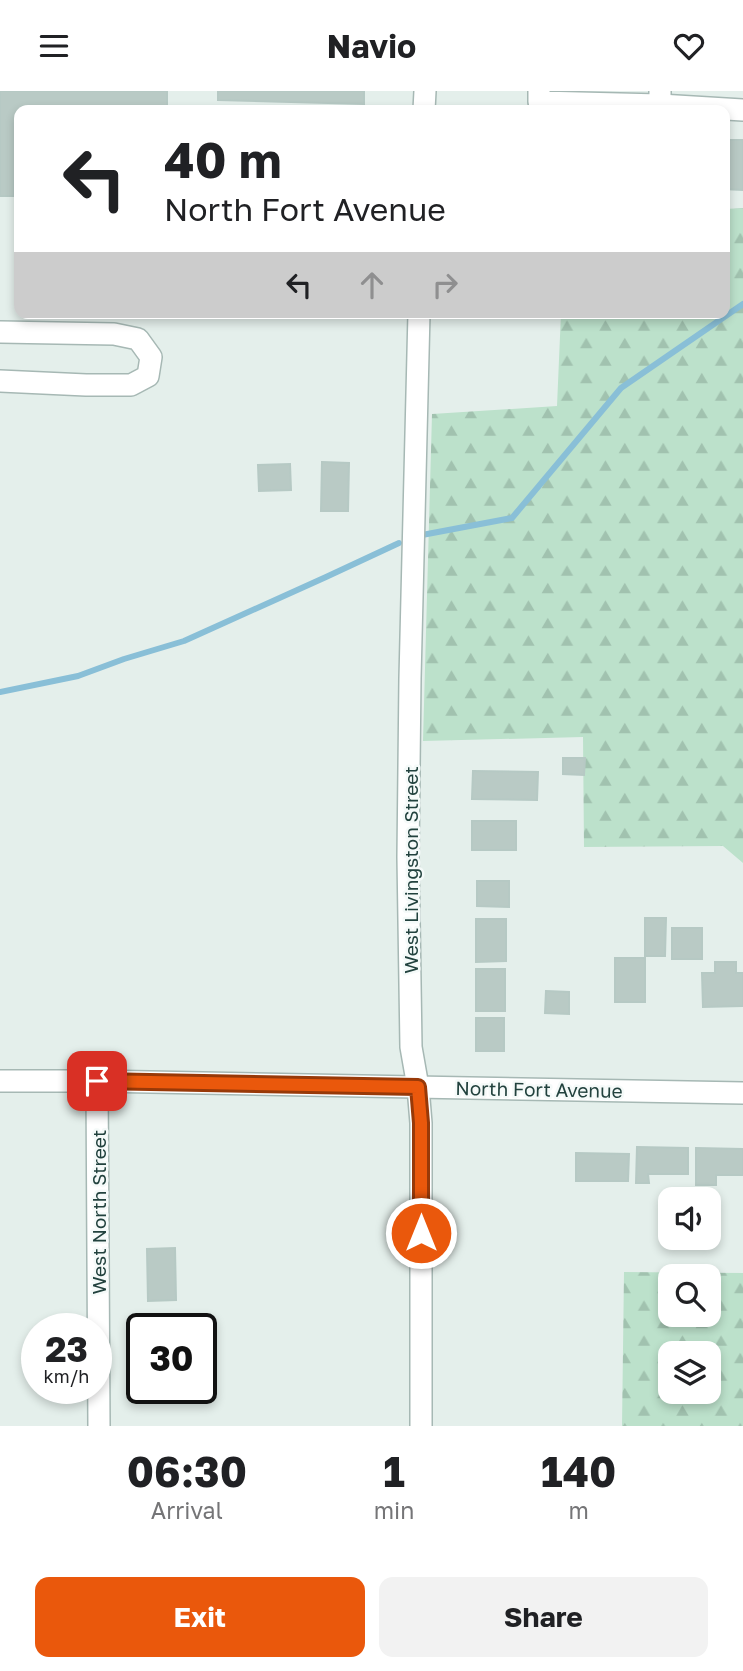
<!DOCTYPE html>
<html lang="en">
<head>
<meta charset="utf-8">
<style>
	:root { --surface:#fff; --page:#f2f2f2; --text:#202124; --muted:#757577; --accent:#ea580c }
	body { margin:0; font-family:"Golos Text",sans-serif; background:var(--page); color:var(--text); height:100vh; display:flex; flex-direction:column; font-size:26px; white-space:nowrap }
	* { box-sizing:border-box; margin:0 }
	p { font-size:23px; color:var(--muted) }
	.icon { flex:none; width:38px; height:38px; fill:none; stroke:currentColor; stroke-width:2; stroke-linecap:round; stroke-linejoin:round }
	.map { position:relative; height:1335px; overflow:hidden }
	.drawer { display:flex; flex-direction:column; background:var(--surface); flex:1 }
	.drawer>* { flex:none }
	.guide { position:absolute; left:14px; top:14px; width:716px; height:214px; border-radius:14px; box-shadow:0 4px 10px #0003; background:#fff; color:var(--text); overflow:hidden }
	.tools { position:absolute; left:658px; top:1096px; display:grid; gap:14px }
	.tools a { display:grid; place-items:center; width:63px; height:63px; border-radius:14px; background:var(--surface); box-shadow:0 4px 10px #0003; font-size:35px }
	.speed { position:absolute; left:21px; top:1222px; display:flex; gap:14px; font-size:35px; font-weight:700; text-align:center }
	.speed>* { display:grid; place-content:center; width:91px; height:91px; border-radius:50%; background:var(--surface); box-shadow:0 4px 10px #0003; line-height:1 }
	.speed small { font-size:18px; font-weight:400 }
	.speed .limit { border:4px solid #111; border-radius:10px; background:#fff; color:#111 }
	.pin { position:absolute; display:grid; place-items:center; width:60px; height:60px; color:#fff; margin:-30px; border-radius:14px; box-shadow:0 4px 10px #0006 }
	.me { position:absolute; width:77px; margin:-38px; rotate:0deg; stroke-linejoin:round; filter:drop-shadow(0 0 5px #0008) }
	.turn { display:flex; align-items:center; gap:24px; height:147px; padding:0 35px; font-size:32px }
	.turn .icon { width:91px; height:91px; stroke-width:2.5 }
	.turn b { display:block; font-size:49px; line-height:60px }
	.lanes { display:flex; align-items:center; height:66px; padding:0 35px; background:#0003; justify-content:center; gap:35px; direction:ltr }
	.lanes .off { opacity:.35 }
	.eta { display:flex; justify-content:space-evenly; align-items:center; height:119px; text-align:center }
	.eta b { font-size:42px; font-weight:700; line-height:49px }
	.action { display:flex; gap:14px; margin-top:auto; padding:14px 35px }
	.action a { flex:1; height:80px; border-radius:14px; background:var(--accent); color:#fff; font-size:28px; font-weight:700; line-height:80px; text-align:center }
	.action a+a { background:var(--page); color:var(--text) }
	header { display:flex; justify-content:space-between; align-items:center; height:91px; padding:0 35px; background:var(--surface); font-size:32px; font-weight:700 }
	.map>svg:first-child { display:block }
	.forest { fill:url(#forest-firs); fill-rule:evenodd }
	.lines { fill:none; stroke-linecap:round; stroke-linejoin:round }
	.stream { stroke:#89bfd7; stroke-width:6 }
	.building { fill:#b9cac5; stroke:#b6c9c4; stroke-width:2 }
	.minor-casing { stroke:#a6b8b4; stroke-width:24 }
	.minor { stroke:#fff; stroke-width:21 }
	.route-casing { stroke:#983908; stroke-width:18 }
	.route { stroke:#ea580c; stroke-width:12 }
	.labels { text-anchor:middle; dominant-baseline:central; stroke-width:5; stroke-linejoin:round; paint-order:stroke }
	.street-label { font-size:19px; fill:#22423e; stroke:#f5faf9 }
</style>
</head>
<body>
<header><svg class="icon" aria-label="menu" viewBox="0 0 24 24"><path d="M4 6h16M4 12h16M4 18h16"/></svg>Navio<svg class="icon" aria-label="heart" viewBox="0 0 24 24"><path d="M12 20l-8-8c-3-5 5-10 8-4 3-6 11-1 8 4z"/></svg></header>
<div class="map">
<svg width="743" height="1335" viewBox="0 0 743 1335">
	<defs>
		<pattern id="forest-firs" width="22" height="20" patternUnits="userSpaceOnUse" patternTransform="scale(1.75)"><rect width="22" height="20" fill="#bce1cb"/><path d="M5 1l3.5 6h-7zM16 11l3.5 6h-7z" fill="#a1c2af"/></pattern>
	</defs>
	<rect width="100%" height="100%" fill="#e4efeb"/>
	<g class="forest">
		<polygon points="743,117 743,772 723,755 584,756 583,646 423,650 432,323 557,315 561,222 724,222 725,118"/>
		<path d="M 624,1181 L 743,1182 L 743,1335 L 622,1335 ZM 670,1185 L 709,1185 L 709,1223 L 670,1223 ZM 670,1262 L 709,1262 L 709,1300 L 670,1300 Z"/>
	</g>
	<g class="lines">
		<g class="stream">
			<polyline points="422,444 512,427 621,297 743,213"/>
			<polyline points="0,601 78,585 124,568 184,550 326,486 399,452"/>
		</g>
	</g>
	<g class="building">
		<polygon points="0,0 167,0 167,19 19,19 19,90 14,90 14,105 0,105"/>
		<polygon points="218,0 364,0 364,13 218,9"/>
		<polygon points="724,49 743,49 743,99 724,98"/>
		<polygon points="322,371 349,372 348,420 321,420"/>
		<polygon points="290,373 291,399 259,400 258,374"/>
		<polygon points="563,667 585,667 584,684 563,683"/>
		<polygon points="473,680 538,681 537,709 472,708"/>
		<rect x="472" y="730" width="44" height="29"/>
		<polygon points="477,790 509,790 509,816 477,815"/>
		<polygon points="645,827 666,827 665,865 645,865"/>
		<polygon points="476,828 506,828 506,870 476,871"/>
		<rect x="672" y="837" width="30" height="31"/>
		<rect x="615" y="867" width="30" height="44"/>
		<polygon points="715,871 736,871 736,882 743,882 743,915 703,916 702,882 715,882"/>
		<rect x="476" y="878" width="29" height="42"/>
		<polygon points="546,900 569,901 569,923 545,922"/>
		<rect x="476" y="927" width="28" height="33"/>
		<polygon points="637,1056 688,1057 688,1083 648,1083 649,1092 636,1092"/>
		<polygon points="696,1057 743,1058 743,1084 716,1084 716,1094 696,1094"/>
		<polygon points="576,1062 629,1063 628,1090 576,1090"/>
		<polygon points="175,1157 176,1209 148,1210 147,1158"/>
	</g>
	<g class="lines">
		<g class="minor-casing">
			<g id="minor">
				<polyline points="539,0 539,11 660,14 660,0"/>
				<polyline points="660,14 743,19"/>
				<polyline points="424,19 425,0"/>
				<polyline points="419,222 410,587 408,766 411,956 418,996 421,1032 421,1335"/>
				<polyline points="0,241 114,243 138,248 151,266 148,285 131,294 86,294 0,290"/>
				<polyline points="0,990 97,990 743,1002"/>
				<polyline points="97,990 99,1335"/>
			</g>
		</g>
		<use href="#minor" class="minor"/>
	</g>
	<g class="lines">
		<g class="route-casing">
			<polyline id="route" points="97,990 418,996 421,1032 421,1142"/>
		</g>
		<use href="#route" class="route"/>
	</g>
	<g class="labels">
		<g class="street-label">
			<text transform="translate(410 779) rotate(-90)">West Livingston Street</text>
			<text transform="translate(539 998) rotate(1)">North Fort Avenue</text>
			<text transform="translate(98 1121) rotate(-90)">West North Street</text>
		</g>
	</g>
</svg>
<div class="tools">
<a><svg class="icon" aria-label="sound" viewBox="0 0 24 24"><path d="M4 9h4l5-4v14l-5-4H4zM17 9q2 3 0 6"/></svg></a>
<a><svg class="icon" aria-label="search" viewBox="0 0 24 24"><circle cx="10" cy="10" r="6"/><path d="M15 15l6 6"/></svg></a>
<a><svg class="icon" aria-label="layers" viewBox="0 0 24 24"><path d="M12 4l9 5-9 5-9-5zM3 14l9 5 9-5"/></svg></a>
</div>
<div class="speed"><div>23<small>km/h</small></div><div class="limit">30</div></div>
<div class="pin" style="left:97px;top:990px;background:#d93025"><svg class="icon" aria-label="arrive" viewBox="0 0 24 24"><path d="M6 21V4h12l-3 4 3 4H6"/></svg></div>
<svg class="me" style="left:421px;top:1142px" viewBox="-20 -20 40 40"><circle r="17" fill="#ea580c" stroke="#fff" stroke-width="3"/><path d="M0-11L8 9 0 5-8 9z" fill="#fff"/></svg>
<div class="guide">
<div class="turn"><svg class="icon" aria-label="left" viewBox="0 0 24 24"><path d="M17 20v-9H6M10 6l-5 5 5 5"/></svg><div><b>40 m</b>North Fort Avenue</div></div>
<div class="lanes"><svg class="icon" aria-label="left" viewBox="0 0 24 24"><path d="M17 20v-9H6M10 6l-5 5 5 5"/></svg><svg class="icon off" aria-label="ahead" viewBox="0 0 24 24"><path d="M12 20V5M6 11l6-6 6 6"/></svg><svg class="icon off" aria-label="right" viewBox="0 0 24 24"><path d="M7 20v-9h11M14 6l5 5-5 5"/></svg></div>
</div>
</div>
<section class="drawer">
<div class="eta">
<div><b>06:30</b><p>Arrival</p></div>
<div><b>1</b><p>min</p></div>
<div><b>140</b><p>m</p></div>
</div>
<div class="action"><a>Exit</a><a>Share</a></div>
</section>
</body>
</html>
